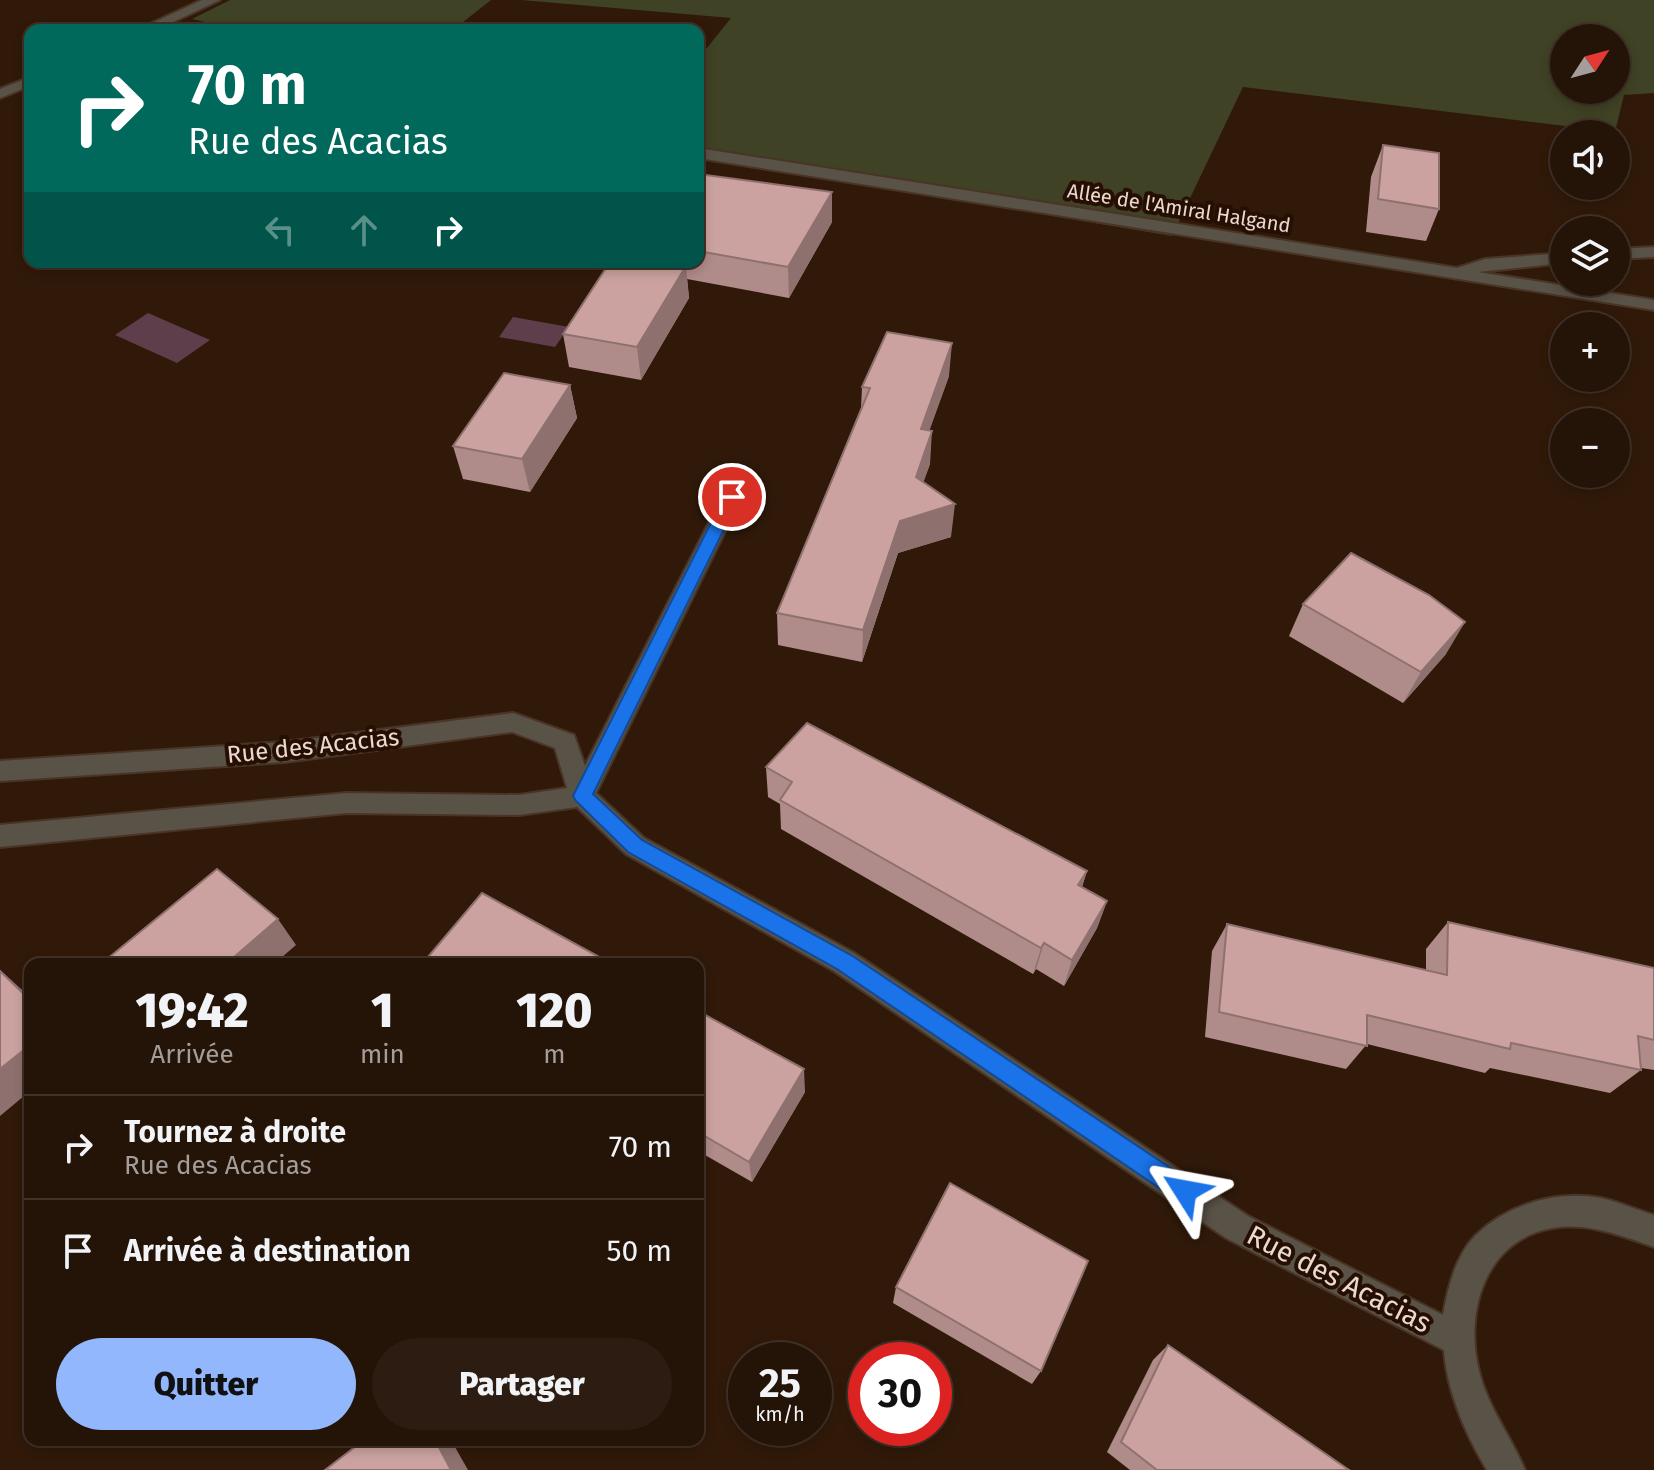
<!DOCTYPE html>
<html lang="fr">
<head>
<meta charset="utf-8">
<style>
	:root { --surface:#241307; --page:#2c1c11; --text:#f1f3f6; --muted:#a39e9b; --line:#413228; --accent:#93b7fd }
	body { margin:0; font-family:"Fira Sans",sans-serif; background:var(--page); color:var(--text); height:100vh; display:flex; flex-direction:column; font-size:30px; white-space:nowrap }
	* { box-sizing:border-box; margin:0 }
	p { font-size:26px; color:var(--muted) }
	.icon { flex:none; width:44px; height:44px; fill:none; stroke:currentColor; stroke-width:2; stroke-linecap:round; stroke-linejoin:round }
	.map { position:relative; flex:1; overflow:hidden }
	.details { position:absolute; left:24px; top:958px; width:680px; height:488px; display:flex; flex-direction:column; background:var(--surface); border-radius:16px; box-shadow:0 4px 12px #0003,0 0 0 2px var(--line) }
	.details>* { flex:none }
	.hud { position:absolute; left:24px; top:24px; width:680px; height:244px; border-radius:16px; box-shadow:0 4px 12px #0003,0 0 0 2px var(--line); background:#00695c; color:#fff; overflow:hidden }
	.needle { width:52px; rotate:54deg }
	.tools { position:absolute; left:1550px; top:24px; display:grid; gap:16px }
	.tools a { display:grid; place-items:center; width:80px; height:80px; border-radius:50%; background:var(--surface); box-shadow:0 4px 12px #0003,0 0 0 2px var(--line); font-size:40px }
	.speed { position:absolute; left:728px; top:1342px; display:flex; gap:16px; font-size:40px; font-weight:700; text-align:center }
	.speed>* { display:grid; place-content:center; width:104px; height:104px; border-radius:50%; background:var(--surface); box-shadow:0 4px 12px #0003,0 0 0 2px var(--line); line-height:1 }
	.speed small { font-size:20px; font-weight:400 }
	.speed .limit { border:12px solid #d22; background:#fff; color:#111 }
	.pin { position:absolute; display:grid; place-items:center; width:68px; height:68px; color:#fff; margin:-34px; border:4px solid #fff; border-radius:50%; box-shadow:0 2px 8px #0007 }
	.me { position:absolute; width:88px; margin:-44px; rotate:304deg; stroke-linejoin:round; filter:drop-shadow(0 0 6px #0008) }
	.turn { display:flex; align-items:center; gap:28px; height:168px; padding:0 32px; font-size:36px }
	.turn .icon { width:104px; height:104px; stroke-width:2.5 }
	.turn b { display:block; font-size:56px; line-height:68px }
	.lanes { display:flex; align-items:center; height:76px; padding:0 32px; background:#0003; justify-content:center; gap:40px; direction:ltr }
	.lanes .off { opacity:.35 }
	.eta { display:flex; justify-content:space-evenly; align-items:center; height:136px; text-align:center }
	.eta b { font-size:48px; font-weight:800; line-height:56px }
	.primary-button { display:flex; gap:16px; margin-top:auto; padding:16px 32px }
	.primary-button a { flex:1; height:92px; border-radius:48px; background:var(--accent); color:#111; font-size:32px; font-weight:800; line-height:92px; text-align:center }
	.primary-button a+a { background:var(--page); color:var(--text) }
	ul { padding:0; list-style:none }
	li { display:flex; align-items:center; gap:24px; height:104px; padding:0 32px; border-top:2px solid var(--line) }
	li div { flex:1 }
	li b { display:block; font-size:30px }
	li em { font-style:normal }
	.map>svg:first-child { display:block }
	.green { fill:#3f4224; fill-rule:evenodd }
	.water { fill:#5f3e4c }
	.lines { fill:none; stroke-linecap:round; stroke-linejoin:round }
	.minor-casing { stroke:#4a3425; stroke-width:4 }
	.minor { fill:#595247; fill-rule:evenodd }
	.wall { fill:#af8b89 }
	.shaded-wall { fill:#8e716f }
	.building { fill:#cba29f; stroke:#8e716f; stroke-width:2 }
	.route { fill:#1a73e8; stroke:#114b97; stroke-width:2 }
	.labels { text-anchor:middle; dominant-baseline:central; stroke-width:8; stroke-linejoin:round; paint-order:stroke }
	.far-street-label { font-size:20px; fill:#ead9d0; stroke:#260f02 }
	.street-label { font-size:24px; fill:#ead9d0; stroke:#260f02 }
	.near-street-label { font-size:28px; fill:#ead9d0; stroke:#260f02 }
</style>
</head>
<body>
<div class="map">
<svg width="1654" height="1470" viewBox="0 0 1654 1470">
	<rect width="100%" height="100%" fill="#301909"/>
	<g class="green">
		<polygon points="230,0 491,0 453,30 240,30 192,19"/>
		<path d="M 521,0 L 1654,0 L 1654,93 L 1624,95 L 1615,132 L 1243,87 L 1172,236 L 698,156 L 698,59 L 731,18 ZM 1564,38 L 1616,38 L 1616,90 L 1564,90 Z"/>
	</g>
	<g class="water">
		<polygon points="148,313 210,340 177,363 115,335"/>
		<polygon points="513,317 569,327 555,347 499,337"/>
	</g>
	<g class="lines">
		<g class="minor-casing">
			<g id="minor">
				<polygon points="202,0 220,0 156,30 137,30"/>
				<polygon points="30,77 30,86 0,98 0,89"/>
				<polygon points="698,148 1457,268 1485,259 1564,253 1564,263 1478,272 1654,300 1654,310 698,158"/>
				<polygon points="1654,247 1654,257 1616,259 1616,249"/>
				<path d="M 732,490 L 739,492 L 742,497 L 596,793 L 644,838 L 854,953 L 1248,1216 L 1443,1315 C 1448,1288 1455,1257 1475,1236 C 1507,1204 1557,1190 1601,1198 C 1619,1202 1637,1210 1654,1215 L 1654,1247 C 1622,1236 1588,1222 1553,1228 C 1485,1239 1464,1312 1479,1371 C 1488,1408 1511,1436 1525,1470 L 1487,1470 C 1466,1435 1447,1391 1444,1350 L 1226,1238 L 834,971 L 626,854 L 577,807 L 519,815 L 347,813 L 0,847 L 0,825 L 347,793 L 519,795 L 567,788 L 555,748 L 512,732 L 285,762 L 0,781 L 0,761 L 285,742 L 513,713 L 574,735 L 585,766 L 722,497 L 725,492 Z"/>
			</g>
		</g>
		<use href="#minor" class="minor"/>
	</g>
	<g class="wall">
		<polygon points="1383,145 1439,209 1426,241 1366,232 1371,177"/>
		<polygon points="698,174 832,222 789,298 687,279 689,298 641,380 569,367 563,334 610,262 698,262"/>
		<polygon points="949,376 929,431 930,464 923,482 951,537 898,553 862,662 778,645 777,613 861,408 862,387"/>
		<polygon points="570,385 577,418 530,492 463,479 453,446"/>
		<polygon points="1303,604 1446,654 1403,703 1289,636"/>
		<polygon points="766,767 1087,871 1082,887 1107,901 1097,928 1064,986 1036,969 1033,974 781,829 780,804 768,797"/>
		<polygon points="1448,922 1654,968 1654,1070 1641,1068 1641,1070 1610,1093 1490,1068 1485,1073 1367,1044 1346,1069 1205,1037 1212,951 1227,924 1426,970 1426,949"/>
		<polygon points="698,1011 805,1092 752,1182 698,1151"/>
		<polygon points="896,1287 1041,1371 1032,1384 893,1303"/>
		<polygon points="1168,1345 1349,1470 1130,1470 1107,1452 1153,1360"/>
	</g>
	<g class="shaded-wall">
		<polygon points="832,192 832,222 789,298 788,267"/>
		<polygon points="686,266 689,298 641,380 637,347"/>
		<polygon points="952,343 949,376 918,462 921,429"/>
		<polygon points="570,385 577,418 530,492 522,459"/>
		<polygon points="932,431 930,464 914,509 916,477"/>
		<polygon points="955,504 951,537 898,553 862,662 863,630 900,521"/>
		<polygon points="1465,622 1446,654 1403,703 1421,672"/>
		<polygon points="1087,871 1078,899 1078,885"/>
		<polygon points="1107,901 1097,928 1064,986 1072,960"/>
		<polygon points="278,919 296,945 274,964 226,964"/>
		<polygon points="1044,943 1036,969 1033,974 1041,948"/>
		<polygon points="0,970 30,997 30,1000 0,971"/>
		<polygon points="30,1045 30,1091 0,1116 0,1069"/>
		<polygon points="804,1069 805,1092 752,1182 749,1162"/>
		<polygon points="435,1440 451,1440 468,1470 451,1470"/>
	</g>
	<g class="building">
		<polygon points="1383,145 1439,153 1439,209 1378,199"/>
		<polygon points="698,174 832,192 788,267 698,251"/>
		<polygon points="610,262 662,262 686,266 637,347 563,334"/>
		<polygon points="887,332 952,343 921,429 932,431 916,477 955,504 900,521 863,630 777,613 870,388 862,387"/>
		<polygon points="504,373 570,385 522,459 453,446"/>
		<polygon points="1351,553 1429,595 1465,622 1421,672 1303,604"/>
		<polygon points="807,723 1087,871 1078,885 1107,901 1072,960 1044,943 1041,948 780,800 792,782 766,767"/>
		<polygon points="217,869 278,919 226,964 101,964"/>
		<polygon points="482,893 612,964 422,964"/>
		<polygon points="1448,922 1654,968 1654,1040 1638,1036 1641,1070 1511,1043 1510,1049 1367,1015 1367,1046 1219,1012 1227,924 1447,975"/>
		<polygon points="0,971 30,1000 30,1045 0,1069"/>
		<polygon points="698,1011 804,1069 749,1162 698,1132"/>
		<polygon points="950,1183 1088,1261 1041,1371 896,1287"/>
		<polygon points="1168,1345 1349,1470 1157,1470 1121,1442"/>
		<polygon points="364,1440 435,1440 451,1470 325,1470"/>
	</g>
	<polygon class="route" points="732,492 740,497 593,794 642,840 851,955 1193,1183 1197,1191 1193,1200 1185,1203 1177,1200 837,969 628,852 576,801 573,796 576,790 724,497"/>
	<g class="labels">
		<g class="far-street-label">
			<text transform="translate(1179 208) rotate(9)">Allée de l'Amiral Halgand</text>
		</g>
		<g class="street-label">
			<text transform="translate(313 746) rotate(-6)">Rue des Acacias</text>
		</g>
		<g class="near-street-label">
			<text transform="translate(1339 1279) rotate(27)">Rue des Acacias</text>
		</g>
	</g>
</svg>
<div class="tools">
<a><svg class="needle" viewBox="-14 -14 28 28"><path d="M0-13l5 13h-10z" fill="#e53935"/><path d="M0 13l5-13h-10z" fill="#a39e9b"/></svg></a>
<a><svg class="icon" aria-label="sound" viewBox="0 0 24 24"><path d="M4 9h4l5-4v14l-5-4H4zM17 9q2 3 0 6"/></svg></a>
<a><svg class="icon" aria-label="layers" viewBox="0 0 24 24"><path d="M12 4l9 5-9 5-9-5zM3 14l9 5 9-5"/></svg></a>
<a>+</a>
<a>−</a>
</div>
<div class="speed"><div>25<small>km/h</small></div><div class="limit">30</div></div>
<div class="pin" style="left:732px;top:497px;background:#d93025"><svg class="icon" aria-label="arrive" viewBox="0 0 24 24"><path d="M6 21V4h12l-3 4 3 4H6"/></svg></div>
<svg class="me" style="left:1185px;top:1191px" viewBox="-20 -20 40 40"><path d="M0-17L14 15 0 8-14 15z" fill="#1a73e8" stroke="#fff" stroke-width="4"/></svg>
<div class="hud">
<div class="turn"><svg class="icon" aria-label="right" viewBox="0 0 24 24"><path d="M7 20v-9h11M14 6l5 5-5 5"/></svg><div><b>70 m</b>Rue des Acacias</div></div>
<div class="lanes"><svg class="icon off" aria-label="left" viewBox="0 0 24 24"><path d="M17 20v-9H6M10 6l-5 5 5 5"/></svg><svg class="icon off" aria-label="ahead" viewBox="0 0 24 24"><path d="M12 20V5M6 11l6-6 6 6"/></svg><svg class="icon" aria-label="right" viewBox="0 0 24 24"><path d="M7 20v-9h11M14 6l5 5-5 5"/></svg></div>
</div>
<section class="details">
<div class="eta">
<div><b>19:42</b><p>Arrivée</p></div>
<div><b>1</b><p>min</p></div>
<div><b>120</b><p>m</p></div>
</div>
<ul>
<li><svg class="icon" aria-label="right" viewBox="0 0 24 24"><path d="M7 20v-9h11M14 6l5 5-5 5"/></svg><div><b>Tournez à droite</b><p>Rue des Acacias</p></div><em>70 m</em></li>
<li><svg class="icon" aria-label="arrive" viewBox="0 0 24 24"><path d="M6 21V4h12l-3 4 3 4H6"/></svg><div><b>Arrivée à destination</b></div><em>50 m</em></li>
</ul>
<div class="primary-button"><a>Quitter</a><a>Partager</a></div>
</section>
</div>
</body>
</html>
